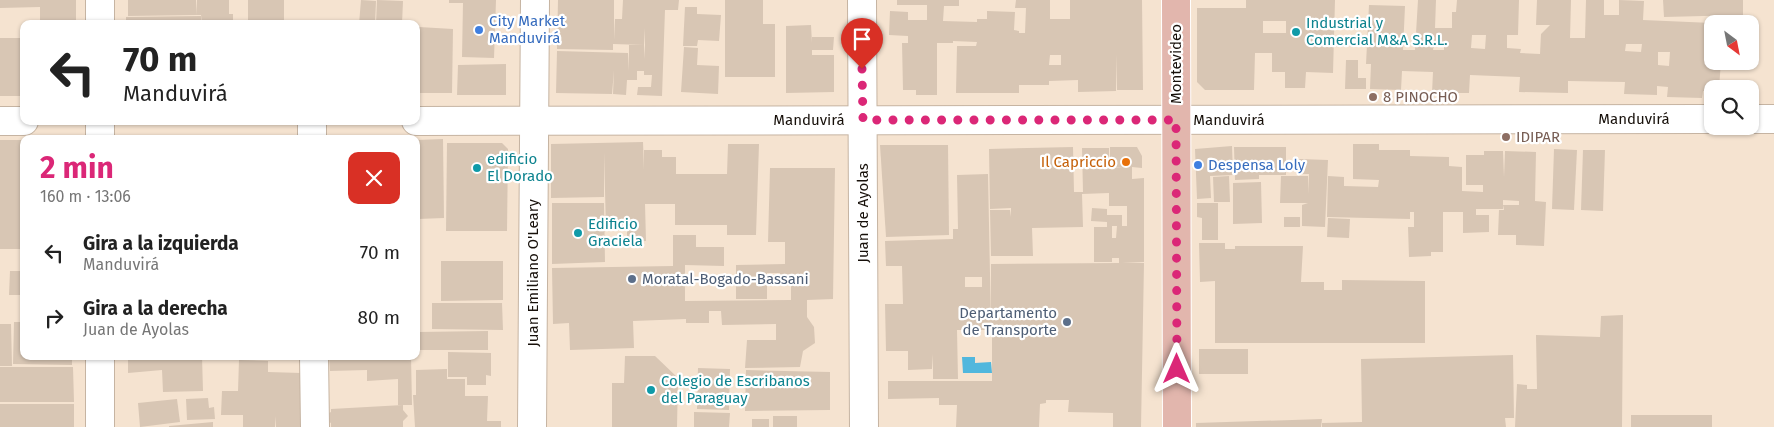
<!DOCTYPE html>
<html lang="es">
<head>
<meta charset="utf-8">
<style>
	:root { --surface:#fff; --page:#f6f6f6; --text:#222; --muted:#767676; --accent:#db2777 }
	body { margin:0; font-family:"Fira Sans",sans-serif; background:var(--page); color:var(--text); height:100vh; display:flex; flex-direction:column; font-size:19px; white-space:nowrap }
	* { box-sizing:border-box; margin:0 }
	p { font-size:16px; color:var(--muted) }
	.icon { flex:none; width:28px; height:28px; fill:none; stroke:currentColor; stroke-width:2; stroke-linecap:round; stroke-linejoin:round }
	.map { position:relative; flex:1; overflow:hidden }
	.side { position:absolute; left:20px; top:135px; width:400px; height:225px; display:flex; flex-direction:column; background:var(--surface); border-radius:10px; box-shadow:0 1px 4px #0004 }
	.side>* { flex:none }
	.hud { position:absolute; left:20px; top:20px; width:400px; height:105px; border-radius:10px; box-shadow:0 1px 4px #0004; background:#fff; color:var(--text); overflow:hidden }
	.needle { width:32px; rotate:148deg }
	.buttons { position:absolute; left:1704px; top:15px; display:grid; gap:10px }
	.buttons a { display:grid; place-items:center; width:55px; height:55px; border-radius:10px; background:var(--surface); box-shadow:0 1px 4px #0004; font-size:25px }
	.pin { position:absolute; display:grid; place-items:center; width:42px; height:42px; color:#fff; margin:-51px -21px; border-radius:50% 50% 50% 0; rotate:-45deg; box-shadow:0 0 5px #0007 }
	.pin .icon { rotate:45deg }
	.me { position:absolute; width:55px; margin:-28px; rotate:0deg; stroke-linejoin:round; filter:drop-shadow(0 0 4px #0008) }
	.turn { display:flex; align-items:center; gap:18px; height:105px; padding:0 20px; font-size:22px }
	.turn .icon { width:65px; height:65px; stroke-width:2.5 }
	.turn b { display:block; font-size:35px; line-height:42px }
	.round { display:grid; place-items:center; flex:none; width:52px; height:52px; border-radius:10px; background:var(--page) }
	.overview { display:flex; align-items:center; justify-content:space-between; height:85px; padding:0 20px }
	h1 { font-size:30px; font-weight:700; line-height:38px; color:var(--accent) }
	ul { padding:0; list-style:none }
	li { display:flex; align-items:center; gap:15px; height:65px; padding:0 20px }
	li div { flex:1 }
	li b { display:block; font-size:19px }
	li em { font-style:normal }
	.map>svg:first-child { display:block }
	.water { fill:#51b7dd }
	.building { fill:#d8c6b4; fill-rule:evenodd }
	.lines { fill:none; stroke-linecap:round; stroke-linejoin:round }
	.minor-casing { stroke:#c6b4a2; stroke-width:30 }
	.primary-casing { stroke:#fff; stroke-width:30 }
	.minor { stroke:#fff; stroke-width:28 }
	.primary { stroke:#e2b6ad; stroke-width:28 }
	.route { stroke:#db2777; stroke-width:9; stroke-dasharray:0 16.2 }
	.shop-dot { fill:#3f7fe0; stroke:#fff; stroke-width:2 }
	.culture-dot { fill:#0f9aa8; stroke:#fff; stroke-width:2 }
	.education-dot { fill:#8d6e63; stroke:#fff; stroke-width:2 }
	.food-dot { fill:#e8710a; stroke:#fff; stroke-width:2 }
	.service-dot { fill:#5c6f8a; stroke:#fff; stroke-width:2 }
	.labels { text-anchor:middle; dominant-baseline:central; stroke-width:4.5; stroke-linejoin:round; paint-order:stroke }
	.shop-label { font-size:15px; fill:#366cbe; stroke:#fff; text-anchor:start }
	.culture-label { font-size:15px; fill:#0d838f; stroke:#fff; text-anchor:start }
	.street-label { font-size:15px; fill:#17100a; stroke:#fff }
	.education-label { font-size:15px; fill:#785e54; stroke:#fff; text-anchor:start }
	.food-label { font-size:15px; fill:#c56008; stroke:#fff; text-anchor:end }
	.service-label { font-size:15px; fill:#4e5e75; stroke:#fff; text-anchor:start }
</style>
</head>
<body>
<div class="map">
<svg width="1774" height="427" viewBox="0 0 1774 427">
	<rect width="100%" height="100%" fill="#f5e3d0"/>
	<polygon class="water" points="962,357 975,357 975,363 991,362 992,373 963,373"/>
	<g class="building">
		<polygon points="0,0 76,0 76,24 40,24 40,7 0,8"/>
		<polygon points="128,0 196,0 197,15 128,16"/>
		<polygon points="197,0 229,0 229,14 233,14 233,24 202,24 201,15 197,15"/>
		<rect x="248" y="0" width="36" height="24"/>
		<polygon points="361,0 376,1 375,24 359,24"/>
		<polygon points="377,0 403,1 402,24 376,24"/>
		<polygon points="449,0 496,0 494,58 462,57 463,3 449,3"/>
		<polygon points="558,0 614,0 614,40 615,19 622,19 623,0 679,0 678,10 665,10 662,96 637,95 638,87 651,87 652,75 644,75 644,71 637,71 637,80 627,80 626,95 613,94 614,70 612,94 556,93 557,51 628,53 629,71 629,45 644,45 644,59 645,45 645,28 644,45 613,44 613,50 557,49"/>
		<polygon points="725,0 763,0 763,24 775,24 775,77 725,77"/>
		<path d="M 897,0 L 959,0 L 959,6 L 944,6 L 943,21 L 977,22 L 977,19 L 987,19 L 987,11 L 1015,12 L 1014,30 L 1019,31 L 1019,33 L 1025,33 L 1026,8 L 1015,8 L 1016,0 L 1050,0 L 1050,19 L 1070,19 L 1070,0 L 1142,0 L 1143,90 L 1117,90 L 1116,54 L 1116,91 L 1078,92 L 1078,80 L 1049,81 L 1049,85 L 1019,85 L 1019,93 L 956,93 L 957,46 L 976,46 L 977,42 L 953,41 L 953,43 L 937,43 L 937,95 L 916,95 L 916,90 L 903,90 L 902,43 L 908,43 L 908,36 L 889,35 L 890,11 L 908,12 L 908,20 L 927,20 L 927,5 L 897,5 ZM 1050,55 L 1061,55 L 1061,65 L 1049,65 Z"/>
		<path d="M 1246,0 L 1335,0 L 1333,73 L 1306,72 L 1305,88 L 1285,88 L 1285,72 L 1272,72 L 1272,53 L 1255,53 L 1254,90 L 1205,90 L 1197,82 L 1197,8 L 1246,8 ZM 1263,21 L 1286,21 L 1286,33 L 1263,33 Z"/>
		<path d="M 1418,0 L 1436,0 L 1435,28 L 1452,28 L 1452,12 L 1456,12 L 1457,0 L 1519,0 L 1518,35 L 1507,35 L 1507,48 L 1521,49 L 1520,53 L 1540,54 L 1541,34 L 1550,25 L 1536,25 L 1537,0 L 1571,0 L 1570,38 L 1585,38 L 1586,0 L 1604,0 L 1604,15 L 1619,15 L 1619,0 L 1644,1 L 1643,20 L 1712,23 L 1712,61 L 1721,61 L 1719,89 L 1712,89 L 1712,92 L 1703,91 L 1702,98 L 1667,97 L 1668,87 L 1657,86 L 1657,95 L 1624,94 L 1625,82 L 1568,81 L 1568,93 L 1519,92 L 1520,77 L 1470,75 L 1469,93 L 1432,93 L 1433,72 L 1402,71 L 1401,90 L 1370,89 L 1371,64 L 1366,64 L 1369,5 L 1405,6 L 1403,50 L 1415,50 ZM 1472,35 L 1486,35 L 1485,49 L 1471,48 ZM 1626,44 L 1642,44 L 1641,52 L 1625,51 ZM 1434,45 L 1444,45 L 1444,50 L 1433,50 ZM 1658,52 L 1670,52 L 1669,66 L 1658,65 Z"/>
		<polygon points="1663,0 1743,0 1743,15 1664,17"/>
		<polygon points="685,7 697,7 697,14 721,15 719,41 698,40 697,46 683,46"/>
		<polygon points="201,16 201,24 126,24 126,17"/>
		<polygon points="811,25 812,43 812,37 834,37 833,50 812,50 812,55 834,55 834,92 786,93 786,26"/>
		<polygon points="419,27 453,29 452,93 417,93"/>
		<rect x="0" y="38" width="24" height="58"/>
		<polygon points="684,47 698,48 697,65 719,66 718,94 681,92"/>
		<polygon points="1346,60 1358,60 1358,78 1366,78 1366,89 1345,89"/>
		<polygon points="506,64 506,95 457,95 458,65"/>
		<polygon points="443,139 444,218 418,219 417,140"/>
		<rect x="0" y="140" width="24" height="109"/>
		<polygon points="643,142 644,170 644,150 662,150 662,157 676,157 676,174 727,174 728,144 759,144 756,235 727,235 727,225 675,225 675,204 645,204 646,241 627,242 627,228 606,229 604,152 604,197 551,198 551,144"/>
		<polygon points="447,143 502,143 508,149 507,231 446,231"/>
		<polygon points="1353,144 1379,144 1379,150 1410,150 1410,156 1449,157 1449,166 1462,167 1462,191 1483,192 1483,185 1466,185 1466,155 1484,155 1484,151 1503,151 1504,177 1505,151 1536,152 1535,201 1546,202 1544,246 1516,245 1516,235 1498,235 1499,210 1504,210 1503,205 1519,205 1519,201 1503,200 1503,209 1476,209 1476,215 1489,215 1489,232 1463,233 1463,212 1443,212 1443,252 1431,252 1431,256 1409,257 1408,227 1414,227 1414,212 1410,212 1410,219 1327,217 1328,176 1344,177 1344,186 1378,187 1379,180 1353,179"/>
		<polygon points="880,145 948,145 949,235 886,237"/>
		<polygon points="1232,146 1233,175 1210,176 1211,198 1197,199 1195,149"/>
		<path d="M 1073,147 L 1074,192 L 1083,192 L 1082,148 L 1109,148 L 1109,168 L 1123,168 L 1110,167 L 1110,147 L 1137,147 L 1142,156 L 1142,168 L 1132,167 L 1132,179 L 1144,178 L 1144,262 L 1122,262 L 1144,263 L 1141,427 L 1113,427 L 1113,413 L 1068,412 L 1069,400 L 1046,400 L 1046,403 L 1040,404 L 1039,427 L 956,427 L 957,405 L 939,405 L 939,398 L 888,399 L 888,381 L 992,381 L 992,330 L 957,330 L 958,379 L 933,379 L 933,354 L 932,369 L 908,370 L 908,351 L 886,351 L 885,304 L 903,304 L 902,266 L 886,266 L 885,241 L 953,239 L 953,229 L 958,229 L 957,175 L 988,174 L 991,324 L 991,264 L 1119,263 L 1119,258 L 1112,258 L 1112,262 L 1094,262 L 1094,227 L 1107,227 L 1107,222 L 1091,221 L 1092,208 L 1107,209 L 1107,215 L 1122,215 L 1122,226 L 1127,226 L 1127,206 L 1109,206 L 1109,193 L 1082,194 L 1083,227 L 1032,228 L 1033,256 L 991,256 L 990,210 L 1010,210 L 1011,217 L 1011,208 L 990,209 L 989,149 ZM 1112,226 L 1117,226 L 1116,238 L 1112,238 ZM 965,277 L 982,277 L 982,287 L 965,287 Z"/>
		<polygon points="1234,147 1286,147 1286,175 1259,175 1259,179 1235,180"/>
		<polygon points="1554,149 1577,150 1574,210 1552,209"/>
		<polygon points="1583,150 1605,150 1603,211 1581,210"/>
		<polygon points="1299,159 1328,160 1325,227 1302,226 1302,205 1308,203 1280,203 1281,176 1308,176 1308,194 1309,174 1299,174"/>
		<polygon points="770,168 835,168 833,299 807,300 807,317 814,327 815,343 803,351 800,367 745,368 747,340 776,340 776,324 722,325 721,311 709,311 709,323 686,323 686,319 633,321 634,348 570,350 569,323 553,324 552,268 673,266 673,235 696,235 696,247 724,247 724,266 685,265 685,301 791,300 791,275 780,275 780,273 767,273 767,299 736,299 736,265 785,264 785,242 768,242"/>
		<polygon points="1229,176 1230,202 1214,202 1213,177"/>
		<polygon points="1261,182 1262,223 1233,224 1233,183"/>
		<polygon points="552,203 604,203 605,262 552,264"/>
		<polygon points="1197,203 1218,203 1218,240 1202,240 1202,218 1197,217"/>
		<rect x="1284" y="217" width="16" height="10"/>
		<polygon points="1328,218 1350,219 1349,238 1327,237"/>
		<polygon points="1199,243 1225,243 1225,249 1235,249 1235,246 1303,246 1301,282 1324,282 1324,290 1342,290 1342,280 1425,281 1425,343 1215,343 1215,281 1200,282"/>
		<polygon points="441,261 503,261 503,300 441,301"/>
		<polygon points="10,271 24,271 24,295 9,295"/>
		<polygon points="432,303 502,303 503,330 432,329"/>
		<polygon points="1623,315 1622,427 1515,427 1517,384 1527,385 1527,389 1537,389 1536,335 1600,337 1601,316"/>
		<polygon points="14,322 24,322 24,356 72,356 72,365 13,364"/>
		<polygon points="0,324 11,324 12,366 0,366"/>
		<polygon points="488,331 488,350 418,350 418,332"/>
		<rect x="1199" y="349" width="49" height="25"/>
		<polygon points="448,352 491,353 491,376 486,375 486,385 467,385 467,377 448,377"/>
		<polygon points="1513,355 1514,418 1505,418 1506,427 1322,427 1322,423 1362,422 1361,359"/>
		<polygon points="128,356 202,356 203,391 163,392 162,370 128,373"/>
		<polygon points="329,356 411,356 412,405 398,405 398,379 367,381 367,370 330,371"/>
		<polygon points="625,356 655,356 678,378 677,427 612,427 612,383 624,383"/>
		<polygon points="239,360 268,361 268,372 301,373 302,427 276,427 276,416 275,427 243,427 243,415 221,415 222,391 238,391"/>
		<polygon points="0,367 73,367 74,402 0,402"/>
		<polygon points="698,368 730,369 729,410 697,409"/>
		<polygon points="447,369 447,379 465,379 465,396 488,396 487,421 501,421 501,427 415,427 413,395 416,395 416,370"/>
		<polygon points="746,370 830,372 830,410 745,411"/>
		<polygon points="208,398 209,408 214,407 215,419 187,420 186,399"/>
		<polygon points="177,399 180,422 140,427 138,403"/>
		<rect x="0" y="404" width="74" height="23"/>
		<polygon points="403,405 403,410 408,416 403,421 403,427 331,427 331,423 327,421 327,414 331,412 331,409"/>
		<polygon points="694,412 730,413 729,427 694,427"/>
		<rect x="1631" y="415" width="81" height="12"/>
		<rect x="773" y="416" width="24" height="11"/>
		<rect x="752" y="419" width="17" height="8"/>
		<polygon points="1322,419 1321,427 1196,427 1196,423"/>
		<polygon points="213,422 213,427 169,427 169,426"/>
	</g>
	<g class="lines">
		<g class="minor-casing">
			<g id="minor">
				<polyline points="862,0 864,427"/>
				<polyline points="100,24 100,0"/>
				<polyline points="1750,119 1774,119"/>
				<polyline points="0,121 24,121"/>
				<polyline points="312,121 312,139"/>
				<polyline points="416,121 1712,119"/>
				<polyline points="100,139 100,121"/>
				<polyline points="314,356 315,427"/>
				<polyline points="100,427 100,356"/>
				<polyline points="532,427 535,0"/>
			</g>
		</g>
		<g class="primary-casing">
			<polyline id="primary" points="1176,0 1177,427"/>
		</g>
		<use href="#minor" class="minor"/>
		<use href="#primary" class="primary"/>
	</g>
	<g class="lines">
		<polyline class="route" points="862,69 863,120 1176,120 1177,369"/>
	</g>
	<g class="shop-dot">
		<circle cx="479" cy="30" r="5"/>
		<circle cx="1198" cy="165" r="5"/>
	</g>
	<g class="culture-dot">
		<circle cx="1296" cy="32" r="5"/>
		<circle cx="477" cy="168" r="5"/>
		<circle cx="578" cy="233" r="5"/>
		<circle cx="651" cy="390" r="5"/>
	</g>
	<g class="education-dot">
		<circle cx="1373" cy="97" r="5"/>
		<circle cx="1506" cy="137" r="5"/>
	</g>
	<circle class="food-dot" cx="1126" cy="162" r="5"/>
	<g class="service-dot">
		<circle cx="632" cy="279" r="5"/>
		<circle cx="1067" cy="322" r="5"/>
	</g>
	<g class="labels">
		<g class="shop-label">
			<text x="489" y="21">City Market<tspan x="489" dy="17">Manduvirá</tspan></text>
			<text x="1208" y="165">Despensa Loly</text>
		</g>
		<g class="culture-label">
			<text x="1306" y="23">Industrial y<tspan x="1306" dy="17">Comercial M&amp;A S.R.L.</tspan></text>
			<text x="487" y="159">edificio<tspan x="487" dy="17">El Dorado</tspan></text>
			<text x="588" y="224">Edificio<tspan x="588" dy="17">Graciela</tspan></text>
			<text x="661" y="381">Colegio de Escribanos<tspan x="661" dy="17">del Paraguay</tspan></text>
		</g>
		<g class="street-label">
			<text transform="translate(1176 64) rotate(-90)">Montevideo</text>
			<text x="1634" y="119">Manduvirá</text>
			<text x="809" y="120">Manduvirá</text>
			<text x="1229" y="120">Manduvirá</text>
			<text transform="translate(863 213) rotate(-90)">Juan de Ayolas</text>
			<text transform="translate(533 273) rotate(-90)">Juan Emiliano O'Leary</text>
		</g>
		<g class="education-label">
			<text x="1383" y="97">8 PINOCHO</text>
			<text x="1516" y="137">IDIPAR</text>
		</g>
		<g class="food-label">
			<text x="1116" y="162">Il Capriccio</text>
		</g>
		<g class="service-label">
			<text x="642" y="279">Moratal-Bogado-Bassani</text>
			<text x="1057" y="313" text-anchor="end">Departamento<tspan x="1057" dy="17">de Transporte</tspan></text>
		</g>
	</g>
</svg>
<div class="buttons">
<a><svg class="needle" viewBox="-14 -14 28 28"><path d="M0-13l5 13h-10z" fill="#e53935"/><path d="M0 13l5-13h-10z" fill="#767676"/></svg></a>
<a><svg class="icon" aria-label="search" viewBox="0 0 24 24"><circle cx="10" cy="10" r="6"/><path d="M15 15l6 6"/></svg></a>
</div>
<div class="pin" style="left:862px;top:69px;background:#d93025"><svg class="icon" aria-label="arrive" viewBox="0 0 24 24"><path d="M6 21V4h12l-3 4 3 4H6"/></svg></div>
<svg class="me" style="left:1177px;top:369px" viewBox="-20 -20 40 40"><path d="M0-17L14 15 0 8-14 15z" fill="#db2777" stroke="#fff" stroke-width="4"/></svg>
<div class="hud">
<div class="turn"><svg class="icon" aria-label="left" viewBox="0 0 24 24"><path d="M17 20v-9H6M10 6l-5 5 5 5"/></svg><div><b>70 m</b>Manduvirá</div></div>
</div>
<section class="side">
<div class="overview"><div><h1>2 min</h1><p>160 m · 13:06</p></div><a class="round" style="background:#d93025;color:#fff"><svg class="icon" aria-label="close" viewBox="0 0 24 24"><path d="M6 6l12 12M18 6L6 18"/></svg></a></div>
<ul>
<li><svg class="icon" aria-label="left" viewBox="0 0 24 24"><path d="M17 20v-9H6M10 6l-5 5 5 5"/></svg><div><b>Gira a la izquierda</b><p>Manduvirá</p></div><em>70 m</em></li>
<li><svg class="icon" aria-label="right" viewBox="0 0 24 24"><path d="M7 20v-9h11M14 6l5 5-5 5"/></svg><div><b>Gira a la derecha</b><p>Juan de Ayolas</p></div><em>80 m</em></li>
</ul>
</section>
</div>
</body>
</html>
